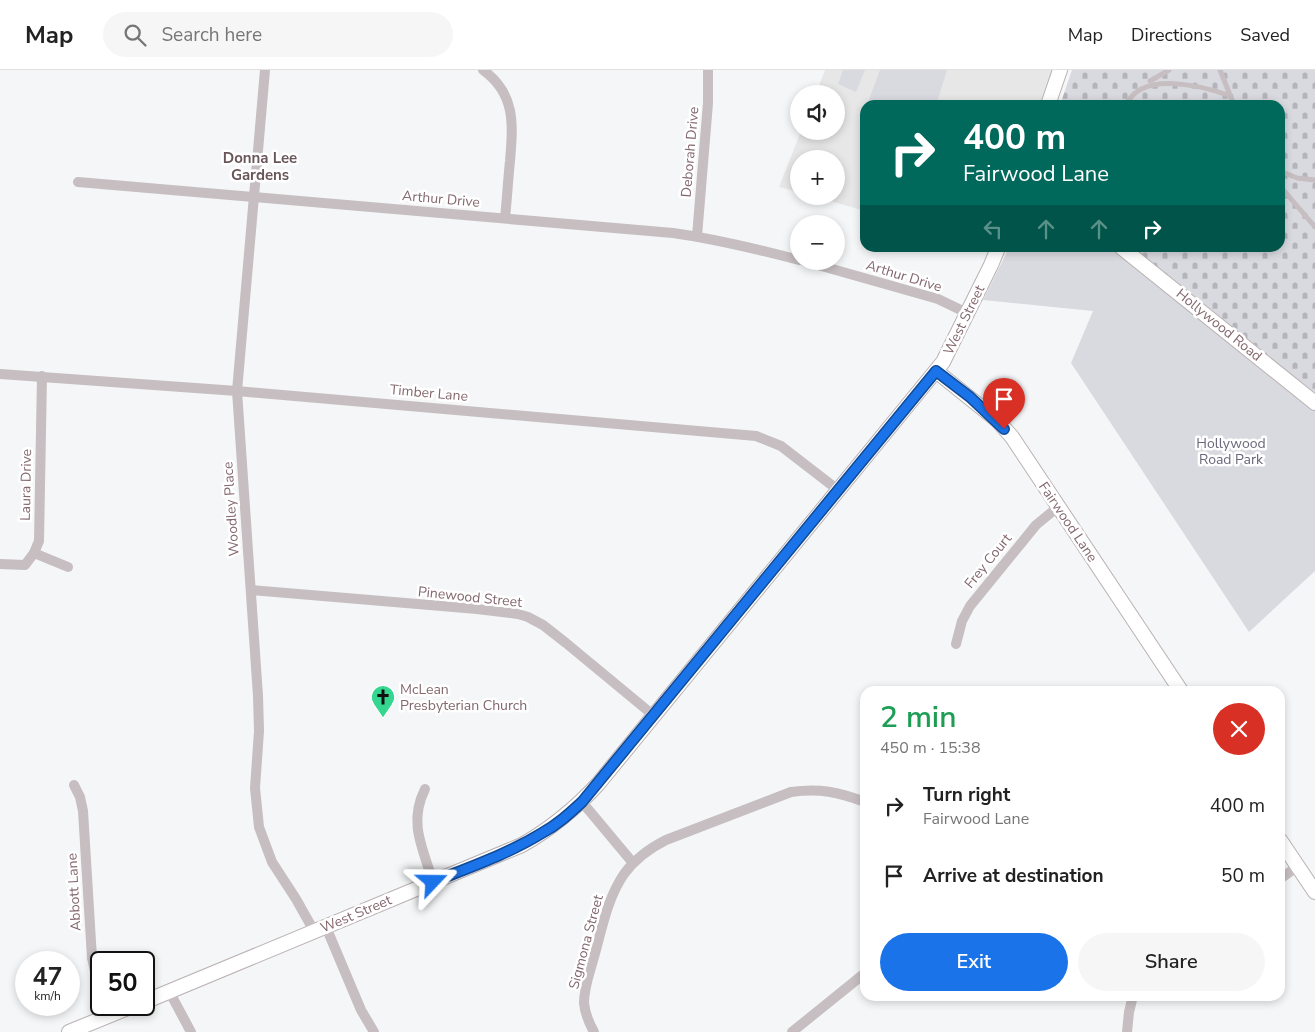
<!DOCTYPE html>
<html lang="en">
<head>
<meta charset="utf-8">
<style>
	:root { --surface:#fff; --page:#f6f6f6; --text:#222; --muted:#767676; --line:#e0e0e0; --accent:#1a73e8 }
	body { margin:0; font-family:"Nunito Sans",sans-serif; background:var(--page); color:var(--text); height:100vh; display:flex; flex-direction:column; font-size:19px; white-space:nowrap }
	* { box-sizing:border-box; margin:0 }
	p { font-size:16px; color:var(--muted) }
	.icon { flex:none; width:28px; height:28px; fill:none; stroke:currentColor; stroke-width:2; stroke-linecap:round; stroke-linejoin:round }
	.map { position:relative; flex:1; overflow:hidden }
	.side { position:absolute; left:860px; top:616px; width:425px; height:315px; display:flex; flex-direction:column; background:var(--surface); border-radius:15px; box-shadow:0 2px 8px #0003 }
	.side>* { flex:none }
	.guide { position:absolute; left:860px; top:30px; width:425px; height:152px; border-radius:15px; box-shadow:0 2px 8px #0003; background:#00695c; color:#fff; overflow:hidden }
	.controls { position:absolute; left:790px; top:15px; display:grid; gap:10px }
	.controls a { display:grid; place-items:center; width:55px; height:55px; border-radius:50%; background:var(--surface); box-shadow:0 2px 8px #0003; font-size:25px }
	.speed { position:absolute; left:15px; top:881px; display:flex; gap:10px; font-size:25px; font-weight:700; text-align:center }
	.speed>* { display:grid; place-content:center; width:65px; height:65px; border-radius:50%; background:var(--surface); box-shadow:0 2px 8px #0003; line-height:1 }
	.speed small { font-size:12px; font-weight:400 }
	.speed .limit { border:2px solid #111; border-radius:8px; background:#fff; color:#111 }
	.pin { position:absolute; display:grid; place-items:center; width:42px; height:42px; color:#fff; margin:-51px -21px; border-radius:50% 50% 50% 0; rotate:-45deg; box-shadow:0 0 5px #0007 }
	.pin .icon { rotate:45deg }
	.me { position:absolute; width:55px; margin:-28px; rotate:67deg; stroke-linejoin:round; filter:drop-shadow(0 0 4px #0008) }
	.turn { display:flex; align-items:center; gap:18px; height:105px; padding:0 20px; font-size:22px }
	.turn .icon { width:65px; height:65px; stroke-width:2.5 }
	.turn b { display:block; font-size:35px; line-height:42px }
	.lanes { display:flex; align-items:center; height:48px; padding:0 20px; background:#0003; justify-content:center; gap:25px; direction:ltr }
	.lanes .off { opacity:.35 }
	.round { display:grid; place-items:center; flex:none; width:52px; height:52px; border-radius:26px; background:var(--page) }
	.headline { display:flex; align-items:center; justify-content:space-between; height:85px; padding:0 20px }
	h1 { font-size:30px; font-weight:600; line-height:38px; color:#1e9e55 }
	.button { display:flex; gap:10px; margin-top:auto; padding:10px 20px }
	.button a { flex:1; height:58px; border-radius:30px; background:var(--accent); color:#fff; font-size:20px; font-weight:600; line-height:58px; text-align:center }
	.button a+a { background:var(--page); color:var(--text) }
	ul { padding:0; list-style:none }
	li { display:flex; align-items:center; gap:15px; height:70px; padding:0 20px }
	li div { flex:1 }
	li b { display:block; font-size:19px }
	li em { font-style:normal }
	header { display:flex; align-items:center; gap:30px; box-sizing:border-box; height:70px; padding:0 25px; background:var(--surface); border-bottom:1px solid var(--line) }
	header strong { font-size:24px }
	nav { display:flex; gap:28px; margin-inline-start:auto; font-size:18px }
	.search { width:350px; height:45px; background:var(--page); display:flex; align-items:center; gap:12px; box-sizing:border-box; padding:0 18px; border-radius:28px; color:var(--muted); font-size:19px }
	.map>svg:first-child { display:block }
	.built { fill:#e7e7e8 }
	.cemetery { fill:url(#cemetery-stones) }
	.green { fill:#d9d9e0 }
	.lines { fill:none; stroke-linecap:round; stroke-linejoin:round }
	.secondary-casing { stroke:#bbb1b3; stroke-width:16 }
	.lane { stroke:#c6bec0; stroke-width:5 }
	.street { stroke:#c6bec0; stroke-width:10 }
	.secondary { stroke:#fff; stroke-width:14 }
	.route-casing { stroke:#114b97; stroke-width:12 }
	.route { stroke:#1a73e8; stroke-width:9 }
	.labels { text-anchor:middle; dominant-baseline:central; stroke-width:5; stroke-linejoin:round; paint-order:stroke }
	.street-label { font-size:14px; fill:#83686e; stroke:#fff }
	.park-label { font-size:14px; fill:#69677a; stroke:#fff }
	.poi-label { font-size:14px; fill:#83686e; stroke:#fff; text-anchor:start }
	.neighbourhood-label { font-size:15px; font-weight:bold; fill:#69565a; stroke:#fff }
</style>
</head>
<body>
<header>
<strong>Map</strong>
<div class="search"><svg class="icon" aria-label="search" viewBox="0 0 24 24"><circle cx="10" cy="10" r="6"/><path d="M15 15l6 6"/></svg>Search here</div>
<nav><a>Map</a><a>Directions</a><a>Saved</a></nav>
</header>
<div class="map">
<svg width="1315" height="962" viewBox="0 0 1315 962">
	<defs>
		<pattern id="cemetery-stones" width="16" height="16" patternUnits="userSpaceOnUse" patternTransform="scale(1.25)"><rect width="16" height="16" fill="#d9d9e0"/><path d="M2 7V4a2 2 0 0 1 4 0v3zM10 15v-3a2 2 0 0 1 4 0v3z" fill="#b5b4ba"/></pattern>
	</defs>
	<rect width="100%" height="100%" fill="#f4f6f7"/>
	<polygon class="built" points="825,0 1052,0 1040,35 865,35 865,141 813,126 836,126 836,89 799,89 799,122 779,117 801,61 836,61 836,24 816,24"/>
	<polygon class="cemetery" points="1072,0 1315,0 1315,323 1134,178 1280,178 1280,35 1060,35"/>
	<g class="green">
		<polygon points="843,0 865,0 856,22 838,14"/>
		<polygon points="880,0 947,0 936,35 867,35"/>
		<polygon points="1009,178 1116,178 1315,340 1315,501 1249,562 1071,293 1093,241 983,230"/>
	</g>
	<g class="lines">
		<g class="secondary-casing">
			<g id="secondary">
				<polyline points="1048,35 1060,0"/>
				<polyline points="1122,178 1315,333"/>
				<polyline points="936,301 997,350 1012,367 1181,621"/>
				<polyline points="1280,770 1315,822"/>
				<path d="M 144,932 L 522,775 C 552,758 575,739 598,714 L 943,292 L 991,195 L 998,178"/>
				<polyline points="69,962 135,935"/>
			</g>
		</g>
		<g class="lane">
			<polyline points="1220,0 1234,35"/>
			<polyline points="1150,11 1169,0"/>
			<path d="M 1126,35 C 1142,0 1202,16 1231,26"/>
			<polyline points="1280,101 1297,108 1315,110"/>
			<polyline points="1280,116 1315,157"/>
		</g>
		<g class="street">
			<polyline points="265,0 237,321 258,626 259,661 255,718 259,757 272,792 296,829 314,861"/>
			<path d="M 483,0 C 516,24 513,54 510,91 C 508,110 507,129 505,148"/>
			<path d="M 78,112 L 673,163 C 716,169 757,179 799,190"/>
			<polyline points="697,166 708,33 708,0"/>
			<polyline points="804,191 938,229 967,243"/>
			<polyline points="0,304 237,321 756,366 781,376 838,420"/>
			<polyline points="34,483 68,497"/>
			<polyline points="0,494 25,495 34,483 39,471 42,306"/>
			<polyline points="251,520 477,539 518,544 528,547 543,555 566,573 653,645"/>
			<polyline points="956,574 962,551 970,536 1036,455 1058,437"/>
			<polyline points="74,715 80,727 83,741 92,888 101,927"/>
			<path d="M 425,719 C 408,753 423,778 433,812"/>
			<polyline points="582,732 633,793"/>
			<polyline points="1280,809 1298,796"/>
			<polyline points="326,857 361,940 374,962"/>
			<polyline points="169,921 191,962"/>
			<polyline points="105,935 109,946"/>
			<path d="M 594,962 C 589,953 585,943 584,933 C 584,917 590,902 594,887 C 602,859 607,829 624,804 C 635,789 650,778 666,770 L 791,722 C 820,718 838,722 865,732"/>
			<polyline points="792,962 865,903"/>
			<polyline points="1127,962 1129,942 1133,926"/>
		</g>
		<use href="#secondary" class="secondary"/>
	</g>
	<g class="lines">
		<g class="route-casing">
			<path id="route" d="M 433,812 C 470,797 508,784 542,763 C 557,755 569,744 582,732 L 936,301 L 970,327 L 1004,359"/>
		</g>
		<use href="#route" class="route"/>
	</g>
	<defs>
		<g id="church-pin" transform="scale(1.25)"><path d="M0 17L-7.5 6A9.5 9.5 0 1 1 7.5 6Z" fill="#35d690" stroke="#fff"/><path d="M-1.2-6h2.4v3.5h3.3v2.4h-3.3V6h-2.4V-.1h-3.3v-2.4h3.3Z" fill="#111"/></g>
	</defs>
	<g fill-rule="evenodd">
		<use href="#church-pin" x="383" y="627"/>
	</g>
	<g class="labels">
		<g class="street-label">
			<text transform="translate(690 82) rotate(-85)">Deborah Drive</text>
			<text transform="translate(441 129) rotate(5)">Arthur Drive</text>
			<text transform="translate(904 206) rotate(17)">Arthur Drive</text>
			<text transform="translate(964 250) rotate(-64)">West Street</text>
			<text transform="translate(1219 255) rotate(39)">Hollywood Road</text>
			<text transform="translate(429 323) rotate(5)">Timber Lane</text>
			<text transform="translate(26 415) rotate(-89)">Laura Drive</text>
			<text transform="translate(231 439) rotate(-94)">Woodley Place</text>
			<text transform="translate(1068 452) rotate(56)">Fairwood Lane</text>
			<text transform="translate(988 491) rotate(-51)">Frey Court</text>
			<text transform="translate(470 527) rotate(6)">Pinewood Street</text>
			<text transform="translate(74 822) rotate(-93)">Abbott Lane</text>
			<text transform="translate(356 844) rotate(-23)">West Street</text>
			<text transform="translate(586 872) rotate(-75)">Sigmona Street</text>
		</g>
		<g class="park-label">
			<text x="1231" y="373">Hollywood<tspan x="1231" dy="16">Road Park</tspan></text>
		</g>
		<g class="poi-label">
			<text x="400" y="619">McLean<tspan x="400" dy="16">Presbyterian Church</tspan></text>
		</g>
		<g class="neighbourhood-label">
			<text x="260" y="88">Donna Lee<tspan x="260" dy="17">Gardens</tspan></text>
		</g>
	</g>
</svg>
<div class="controls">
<a><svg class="icon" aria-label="sound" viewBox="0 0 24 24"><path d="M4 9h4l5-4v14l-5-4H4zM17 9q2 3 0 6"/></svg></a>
<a>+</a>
<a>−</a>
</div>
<div class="speed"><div>47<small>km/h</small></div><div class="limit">50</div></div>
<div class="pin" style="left:1004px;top:359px;background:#d93025"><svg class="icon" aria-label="arrive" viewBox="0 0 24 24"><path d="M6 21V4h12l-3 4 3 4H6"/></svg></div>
<svg class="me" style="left:433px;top:812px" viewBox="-20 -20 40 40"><path d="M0-17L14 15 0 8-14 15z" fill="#1a73e8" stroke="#fff" stroke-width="4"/></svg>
<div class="guide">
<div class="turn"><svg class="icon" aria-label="right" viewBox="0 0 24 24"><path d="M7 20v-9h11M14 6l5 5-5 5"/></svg><div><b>400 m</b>Fairwood Lane</div></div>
<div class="lanes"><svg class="icon off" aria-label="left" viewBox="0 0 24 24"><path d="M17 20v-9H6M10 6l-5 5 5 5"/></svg><svg class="icon off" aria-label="ahead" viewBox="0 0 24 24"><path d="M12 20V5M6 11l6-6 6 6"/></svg><svg class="icon off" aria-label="ahead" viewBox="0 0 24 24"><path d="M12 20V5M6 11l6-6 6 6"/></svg><svg class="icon" aria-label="right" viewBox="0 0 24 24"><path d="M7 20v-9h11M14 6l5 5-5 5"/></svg></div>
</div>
<section class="side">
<div class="headline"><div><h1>2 min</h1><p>450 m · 15:38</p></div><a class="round" style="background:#d93025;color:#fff"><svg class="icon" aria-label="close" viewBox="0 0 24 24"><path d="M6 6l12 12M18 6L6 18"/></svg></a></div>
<ul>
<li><svg class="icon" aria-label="right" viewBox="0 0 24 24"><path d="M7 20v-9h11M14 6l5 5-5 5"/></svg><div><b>Turn right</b><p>Fairwood Lane</p></div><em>400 m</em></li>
<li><svg class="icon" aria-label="arrive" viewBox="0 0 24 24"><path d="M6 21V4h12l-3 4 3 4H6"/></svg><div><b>Arrive at destination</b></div><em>50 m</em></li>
</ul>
<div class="button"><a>Exit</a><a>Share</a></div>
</section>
</div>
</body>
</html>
